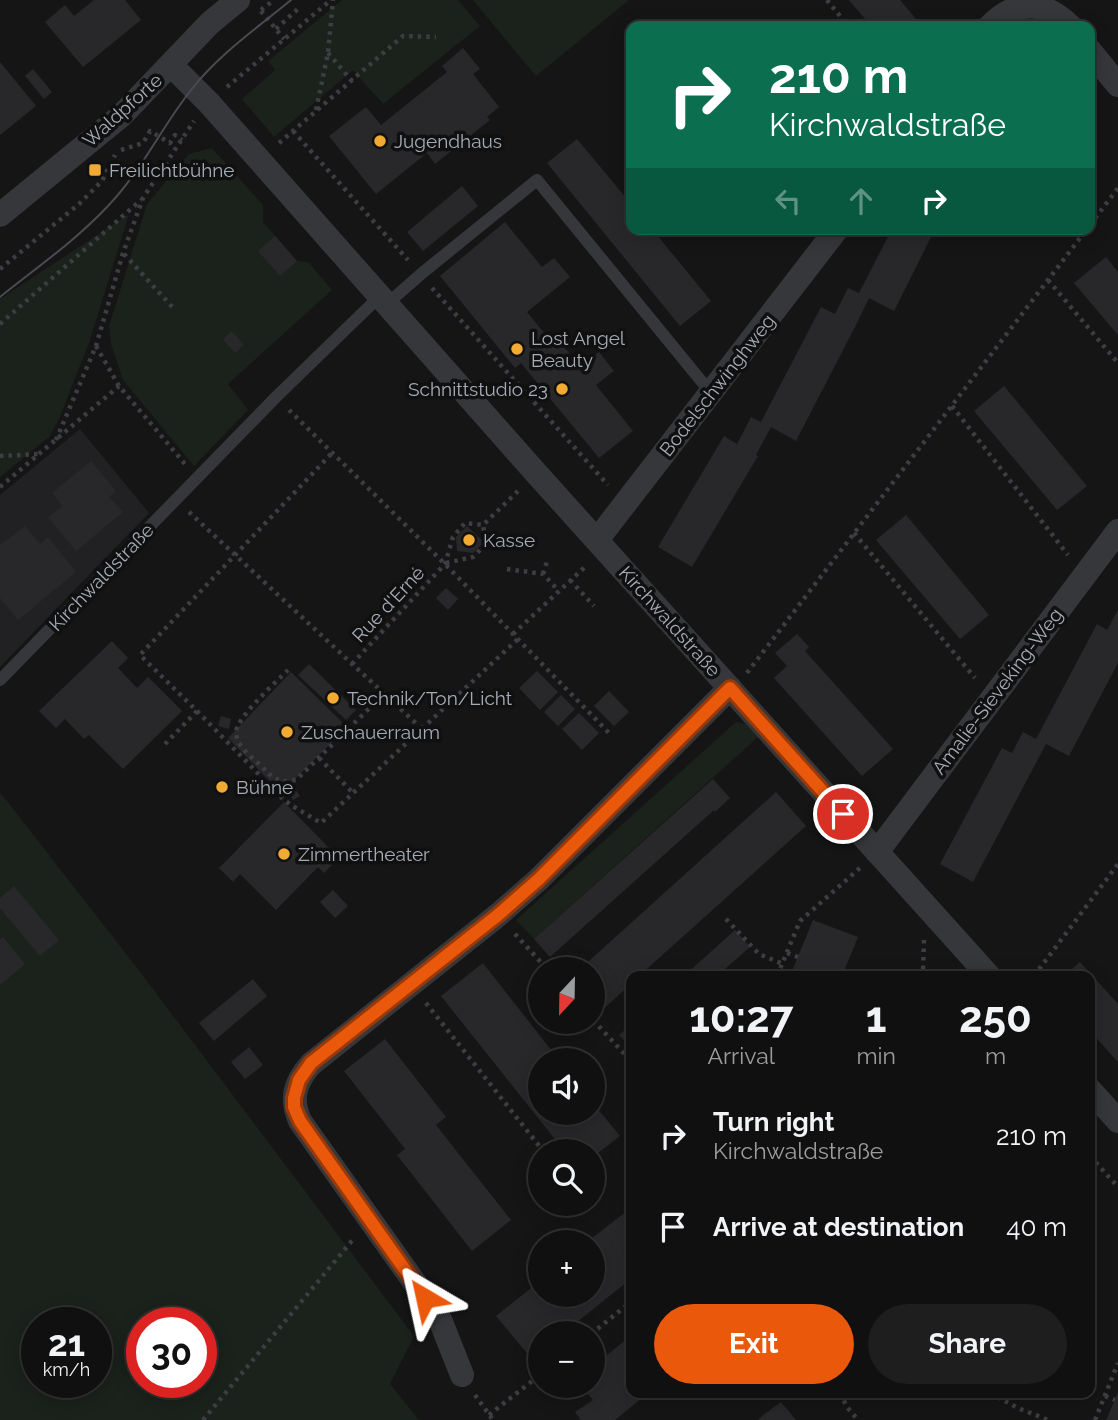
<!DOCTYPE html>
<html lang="en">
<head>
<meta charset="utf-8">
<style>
	:root { --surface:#101010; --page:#1e1e1e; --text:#f1f3f6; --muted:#9c9d9f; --line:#303030; --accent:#ea580c }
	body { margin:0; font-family:Raleway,sans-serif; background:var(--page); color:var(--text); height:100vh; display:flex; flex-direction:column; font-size:26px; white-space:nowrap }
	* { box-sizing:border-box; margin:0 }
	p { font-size:23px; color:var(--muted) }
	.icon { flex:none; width:38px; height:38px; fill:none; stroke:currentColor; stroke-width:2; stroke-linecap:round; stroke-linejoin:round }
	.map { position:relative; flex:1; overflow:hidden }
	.sheet { position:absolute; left:626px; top:971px; width:469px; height:427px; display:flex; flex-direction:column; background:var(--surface); border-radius:14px; box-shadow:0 4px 18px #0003,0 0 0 2px var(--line) }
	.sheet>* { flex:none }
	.banner { position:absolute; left:626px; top:21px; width:469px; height:214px; border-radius:14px; box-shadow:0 4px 18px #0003,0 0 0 2px var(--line); background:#0b6e4f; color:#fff; overflow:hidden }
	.needle { width:46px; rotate:202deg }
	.buttons { position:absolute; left:528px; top:957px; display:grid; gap:14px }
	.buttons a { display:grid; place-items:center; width:77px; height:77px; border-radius:50%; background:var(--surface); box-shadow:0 4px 18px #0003,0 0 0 2px var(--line); font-size:35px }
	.speed { position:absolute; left:21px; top:1307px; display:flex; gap:14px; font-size:35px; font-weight:700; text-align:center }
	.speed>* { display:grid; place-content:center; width:91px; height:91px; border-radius:50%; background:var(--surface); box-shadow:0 4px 18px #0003,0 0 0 2px var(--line); line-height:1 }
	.speed small { font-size:18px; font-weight:400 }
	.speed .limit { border:10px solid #d22; background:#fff; color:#111 }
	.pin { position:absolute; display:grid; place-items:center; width:60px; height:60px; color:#fff; margin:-30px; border:4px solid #fff; border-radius:50%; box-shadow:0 2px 7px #0007 }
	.me { position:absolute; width:77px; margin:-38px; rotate:324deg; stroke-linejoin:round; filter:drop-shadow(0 0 5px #0008) }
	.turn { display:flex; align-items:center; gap:24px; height:147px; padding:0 28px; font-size:32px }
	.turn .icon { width:91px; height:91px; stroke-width:2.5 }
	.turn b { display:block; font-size:49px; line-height:60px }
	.lanes { display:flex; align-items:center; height:66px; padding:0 28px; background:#0003; justify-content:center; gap:35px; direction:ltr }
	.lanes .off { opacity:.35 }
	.eta { display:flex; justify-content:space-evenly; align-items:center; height:119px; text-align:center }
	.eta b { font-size:42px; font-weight:700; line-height:49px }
	.button { display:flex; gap:14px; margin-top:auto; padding:14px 28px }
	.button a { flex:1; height:80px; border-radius:42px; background:var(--accent); color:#fff; font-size:28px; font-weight:700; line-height:80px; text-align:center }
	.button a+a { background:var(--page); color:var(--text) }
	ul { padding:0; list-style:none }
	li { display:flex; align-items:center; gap:21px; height:91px; padding:0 28px }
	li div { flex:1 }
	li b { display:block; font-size:26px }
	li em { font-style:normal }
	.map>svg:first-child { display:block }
	.built { fill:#212123 }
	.green { fill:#1b211b; fill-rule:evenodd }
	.building { fill:#28282a }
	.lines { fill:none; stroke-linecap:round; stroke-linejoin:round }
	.path { stroke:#3c3e42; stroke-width:4.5; stroke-dasharray:3.5 5; stroke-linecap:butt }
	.lane { stroke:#36373b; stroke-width:12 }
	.street { stroke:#36373b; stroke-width:24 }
	.tram { stroke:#494b50; stroke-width:2 }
	.route-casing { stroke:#983908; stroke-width:18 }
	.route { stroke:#ea580c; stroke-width:12 }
	.poi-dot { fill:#f1aa32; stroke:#101011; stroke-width:2.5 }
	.labels { text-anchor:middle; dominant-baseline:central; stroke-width:7; stroke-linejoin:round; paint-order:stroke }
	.street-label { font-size:19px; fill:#a6acb6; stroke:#101011 }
	.poi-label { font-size:19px; fill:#a6acb6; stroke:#101011; text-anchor:start }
</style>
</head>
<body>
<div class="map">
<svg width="1118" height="1420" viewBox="0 0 1118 1420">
	<rect width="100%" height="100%" fill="#151516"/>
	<polygon class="built" points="80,429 149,513 0,667 0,495"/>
	<g class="green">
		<polygon points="342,0 458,0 480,26 383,104 353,70 274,137 242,99 275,70 268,61"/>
		<polygon points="473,0 629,0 536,76"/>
		<polygon points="212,148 263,205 263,222 297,261 308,262 332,290 228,384 248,410 194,466 123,380 111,344 109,326 147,204 189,154"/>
		<polygon points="129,214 89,343 59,419 50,436 0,477 0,299"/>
		<polygon points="736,722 746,724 758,737 534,939 516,920"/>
		<path d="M 0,792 L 141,973 L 414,1336 L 390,1384 L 419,1420 L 0,1420 ZM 37,1323 L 96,1323 L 96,1382 L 37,1382 ZM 142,1323 L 201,1323 L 201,1382 L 142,1382 Z"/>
	</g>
	<g class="building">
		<polygon points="94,0 125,0 141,20 83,67 45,22 65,5 74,16"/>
		<polygon points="849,0 900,0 922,26 871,26"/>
		<polygon points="463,48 480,69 473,74 499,107 487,117 490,120 435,164 427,153 376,194 329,136 366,107 381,125 447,72 442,66"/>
		<polygon points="0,62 36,106 0,135"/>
		<polygon points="33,69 52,92 44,99 25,76"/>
		<polygon points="577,139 632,205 632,229 652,229 711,301 680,326 547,163"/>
		<polygon points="462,186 478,206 423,251 407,232"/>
		<polygon points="505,222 542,267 554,258 570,277 527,312 550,340 555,336 581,367 599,352 614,371 596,385 633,431 599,458 521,363 515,368 440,276"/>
		<polygon points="892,229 935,229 894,311 869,298 856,325 796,441 771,427 756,455 758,456 692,567 658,547 724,436 737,444 751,417 761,422 821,307 835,314 848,288 859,293"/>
		<polygon points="275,236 297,261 280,276 258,251"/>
		<polygon points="1106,257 1118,272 1118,335 1074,283"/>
		<polygon points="232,331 244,345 235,353 223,339"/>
		<polygon points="1004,386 1087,486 1057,510 974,411"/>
		<polygon points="91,461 116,491 109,497 123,512 76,551 48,517 63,506 52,493"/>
		<polygon points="906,515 989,615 960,639 876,540"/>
		<polygon points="25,526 40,544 48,537 76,572 18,620 0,598 0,545"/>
		<polygon points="467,526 484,542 473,553 457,551 456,537"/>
		<polygon points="446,588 458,599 448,610 436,598"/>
		<polygon points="1118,610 1118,663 1069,756 1046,744 973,882 940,864 1002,748 1012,753 1023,732 1036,739 1097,624 1107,630"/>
		<polygon points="797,634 809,647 805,651 893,749 862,776 774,678 787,666 775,653"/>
		<polygon points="112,641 128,658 118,668 137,688 148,677 182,711 123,769 89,735 84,739 65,719 56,728 39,711"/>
		<polygon points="309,664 356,710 346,720 298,675"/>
		<polygon points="537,671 558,692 540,710 519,688"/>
		<polygon points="291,672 347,727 281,793 228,738"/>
		<polygon points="609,691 629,712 614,726 594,706"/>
		<polygon points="561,695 575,709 558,726 544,712"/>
		<polygon points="579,713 599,733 582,750 562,729"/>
		<polygon points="221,716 231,719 229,729 218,726"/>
		<polygon points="713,779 730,798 715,812 714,810 550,957 534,939"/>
		<polygon points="295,789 300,796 293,800 289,793"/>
		<polygon points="776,792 806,826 639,976 632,976 632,983 600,1012 593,1005 593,970 579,970"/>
		<polygon points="284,802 339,858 324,873 318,867 276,910 240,874 233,882 219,868"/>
		<polygon points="14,886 59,940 40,956 0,908 0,898"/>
		<polygon points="333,890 348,906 335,918 320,902"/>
		<polygon points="813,920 858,937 842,976 790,976"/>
		<polygon points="735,930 750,947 717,976 684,976"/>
		<polygon points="3,937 25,964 0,985 0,940"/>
		<polygon points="1080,962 1118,1004 1118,1062 1090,1031 1090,976 1064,976"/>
		<polygon points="483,963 559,1060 541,1060 541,1113 593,1113 593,1103 620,1136 593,1157 593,1152 565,1152 441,996"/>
		<polygon points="253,979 267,996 214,1041 199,1023"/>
		<polygon points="632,1024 632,1049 619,1035"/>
		<polygon points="385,1039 446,1117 436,1125 511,1220 472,1251 397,1155 405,1149 344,1071"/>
		<polygon points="249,1047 263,1065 245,1079 231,1062"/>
		<polygon points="627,1211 632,1217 632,1278 562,1334 541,1334 541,1351 531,1358 496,1316 541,1280 541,1295 593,1295 593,1242 587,1242"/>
		<polygon points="632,1335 632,1393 648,1393 615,1420 581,1420 575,1412 593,1400 581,1386 593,1386 593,1366"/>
		<polygon points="1118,1391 1118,1420 1106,1420 1115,1400"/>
		<polygon points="781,1402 796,1420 758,1420 762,1416"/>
	</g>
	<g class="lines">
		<g class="path">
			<polyline points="827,0 848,26"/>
			<polyline points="261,10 274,0"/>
			<polyline points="261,11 284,39"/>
			<polyline points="276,29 300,7"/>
			<polyline points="328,53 352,81"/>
			<polyline points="227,87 331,0"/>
			<polyline points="316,110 328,53 333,0"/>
			<polyline points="293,131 408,260"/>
			<polyline points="279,143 403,36 436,37"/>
			<polyline points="121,150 143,143 150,131 170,143 175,135 182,140"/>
			<polyline points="1090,225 1118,188"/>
			<polyline points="124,254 175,310"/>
			<polyline points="0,269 79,204 102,181 115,155"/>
			<polyline points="1048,280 1118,363"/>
			<polyline points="432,288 608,485"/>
			<polyline points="0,324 141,200"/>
			<polyline points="96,346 119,386 185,464"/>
			<polyline points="952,406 1068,555"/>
			<polyline points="289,410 445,564 610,734"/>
			<polyline points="56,440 96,346 123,253 143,198 194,121"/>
			<polyline points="0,456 39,454"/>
			<polyline points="0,487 119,386"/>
			<polyline points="189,512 421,728"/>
			<polyline points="854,533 975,678"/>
			<polyline points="446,563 473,557 486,544 483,525"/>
			<polyline points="507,569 543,574 559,591"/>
			<polyline points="543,574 548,558"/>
			<polyline points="570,580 594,606"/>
			<polyline points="513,634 586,566"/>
			<polyline points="352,664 445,564 453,537 465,523 483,525 518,491"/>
			<path d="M 288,670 C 276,682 235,719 236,733 C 237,746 250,756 259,764 C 272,777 277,784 296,780 L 384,694"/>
			<polyline points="747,673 1087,229"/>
			<polyline points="197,711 283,799 291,805 321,823 518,639"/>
			<polyline points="165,744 197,711 140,655 333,452"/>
			<polyline points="319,758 353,793"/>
			<polyline points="726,919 759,954 783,964"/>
			<polyline points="515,934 548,970"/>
			<polyline points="924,940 923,971 928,976"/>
			<polyline points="787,953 798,957"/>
			<polyline points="777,976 800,921 861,867"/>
			<polyline points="1034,976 1118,864"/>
			<polyline points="426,1003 544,1152"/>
			<polyline points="593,1020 632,1062"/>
			<polyline points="1090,1156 1118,1187"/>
			<polyline points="591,1334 632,1301"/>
			<polyline points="840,1393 847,1407 858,1420"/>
			<polyline points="990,1393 1018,1408 1048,1420"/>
			<polyline points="475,1395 493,1420"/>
			<polyline points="1105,1396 1115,1400"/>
			<polyline points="489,1415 541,1374"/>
			<polyline points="203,1420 355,1237"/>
			<polyline points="1095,1420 1118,1363"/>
		</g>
		<g class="lane">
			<polyline points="387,304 421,274 537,180 711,393"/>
			<polyline points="0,680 276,397 380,296"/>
		</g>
		<g class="street">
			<path d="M 990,26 C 1015,0 1044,0 1070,26"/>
			<polyline points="1090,51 1118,85"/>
			<polyline points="171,65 209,103 536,473 989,976"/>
			<polyline points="0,215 122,115 210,23 238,0"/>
			<polyline points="597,540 837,229"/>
			<polyline points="877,852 1118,531"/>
			<polyline points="1090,1090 1118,1121"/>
			<path d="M 462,1375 L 439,1317 L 300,1121 C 290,1098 295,1082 311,1064 L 498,915 L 539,879 L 730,688"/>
		</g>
		<path class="tram" d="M 0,297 C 36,268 75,241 107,207 C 141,172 161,128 191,90 C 218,55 257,28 291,0"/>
	</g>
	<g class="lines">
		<g class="route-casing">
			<polyline id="route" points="425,1298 300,1121 294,1107 294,1098 299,1080 311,1063 498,915 539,879 730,688 843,814"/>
		</g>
		<use href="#route" class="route"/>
	</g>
	<g class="poi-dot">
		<circle cx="380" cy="141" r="7"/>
		<rect x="88" y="163" width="14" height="14" rx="3.5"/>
		<circle cx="517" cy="349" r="7"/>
		<circle cx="562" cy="389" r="7"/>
		<circle cx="469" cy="540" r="7"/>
		<circle cx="333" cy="698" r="7"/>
		<circle cx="287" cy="732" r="7"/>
		<circle cx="222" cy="787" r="7"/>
		<circle cx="284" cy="854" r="7"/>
	</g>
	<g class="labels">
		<g class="street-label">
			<text transform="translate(122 110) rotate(-42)">Waldpforte</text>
			<text transform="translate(717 385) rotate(-52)">Bodelschwinghweg</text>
			<text transform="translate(101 577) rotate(-46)">Kirchwaldstraße</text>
			<text transform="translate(388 604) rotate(-47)">Rue d'Erné</text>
			<text transform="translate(670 621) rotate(48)">Kirchwaldstraße</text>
			<text transform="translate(997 691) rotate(-53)">Amalie-Sieveking-Weg</text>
		</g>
		<g class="poi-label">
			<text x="394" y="141">Jugendhaus</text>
			<text x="109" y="170">Freilichtbühne</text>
			<text x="531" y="338">Lost Angel<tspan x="531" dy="22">Beauty</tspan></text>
			<text x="548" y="389" text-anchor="end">Schnittstudio 23</text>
			<text x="483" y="540">Kasse</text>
			<text x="347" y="698">Technik/Ton/Licht</text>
			<text x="301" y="732">Zuschauerraum</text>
			<text x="236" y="787">Bühne</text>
			<text x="298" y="854">Zimmertheater</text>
		</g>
	</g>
</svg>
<div class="buttons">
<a><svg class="needle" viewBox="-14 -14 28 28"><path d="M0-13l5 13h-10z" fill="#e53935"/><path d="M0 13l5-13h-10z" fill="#9c9d9f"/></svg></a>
<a><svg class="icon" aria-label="sound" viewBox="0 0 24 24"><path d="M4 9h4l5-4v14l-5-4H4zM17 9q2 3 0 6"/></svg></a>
<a><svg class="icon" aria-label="search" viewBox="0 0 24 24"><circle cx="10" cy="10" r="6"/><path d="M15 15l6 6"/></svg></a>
<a>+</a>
<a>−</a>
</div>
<div class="speed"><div>21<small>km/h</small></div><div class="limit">30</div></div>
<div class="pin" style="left:843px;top:814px;background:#d93025"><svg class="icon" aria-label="arrive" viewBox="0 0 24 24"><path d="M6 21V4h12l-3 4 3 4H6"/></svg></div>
<svg class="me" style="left:425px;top:1298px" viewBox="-20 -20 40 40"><path d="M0-17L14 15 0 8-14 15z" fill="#ea580c" stroke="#fff" stroke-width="4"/></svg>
<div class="banner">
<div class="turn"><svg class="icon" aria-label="right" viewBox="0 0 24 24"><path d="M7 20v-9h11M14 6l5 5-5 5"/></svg><div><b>210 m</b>Kirchwaldstraße</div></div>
<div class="lanes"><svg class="icon off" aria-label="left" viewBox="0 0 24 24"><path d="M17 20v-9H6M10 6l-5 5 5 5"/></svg><svg class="icon off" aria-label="ahead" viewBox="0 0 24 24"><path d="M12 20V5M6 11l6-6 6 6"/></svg><svg class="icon" aria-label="right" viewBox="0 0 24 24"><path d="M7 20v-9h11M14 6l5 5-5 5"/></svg></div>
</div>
<section class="sheet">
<div class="eta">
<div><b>10:27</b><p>Arrival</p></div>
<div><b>1</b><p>min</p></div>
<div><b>250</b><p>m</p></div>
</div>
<ul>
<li><svg class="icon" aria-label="right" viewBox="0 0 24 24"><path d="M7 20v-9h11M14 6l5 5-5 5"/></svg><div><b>Turn right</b><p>Kirchwaldstraße</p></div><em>210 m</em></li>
<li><svg class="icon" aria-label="arrive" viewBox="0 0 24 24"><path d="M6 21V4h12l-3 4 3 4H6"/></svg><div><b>Arrive at destination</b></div><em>40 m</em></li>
</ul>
<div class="button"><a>Exit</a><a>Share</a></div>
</section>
</div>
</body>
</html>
